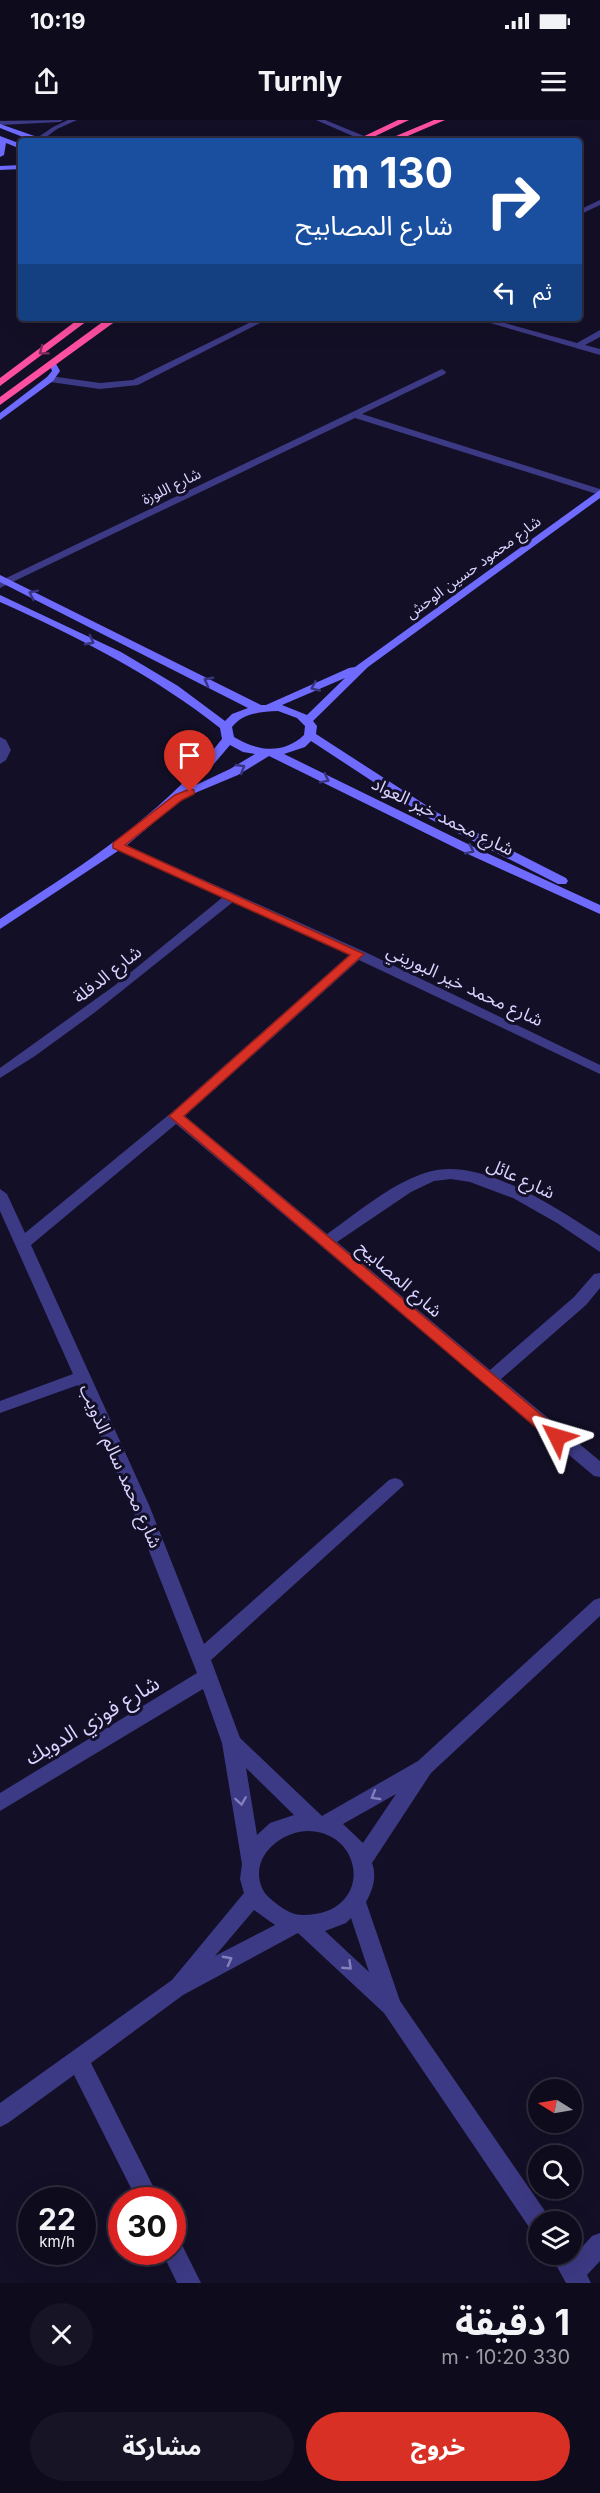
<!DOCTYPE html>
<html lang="ar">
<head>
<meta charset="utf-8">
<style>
	:root { --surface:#0e0b1c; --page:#171425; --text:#f1f3f6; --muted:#9b9ba3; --line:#2e2b3b; --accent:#d93025 }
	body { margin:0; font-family:Inter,"Noto Sans Arabic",sans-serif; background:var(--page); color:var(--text); direction:rtl; height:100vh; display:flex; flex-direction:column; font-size:22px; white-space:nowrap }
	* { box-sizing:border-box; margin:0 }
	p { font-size:20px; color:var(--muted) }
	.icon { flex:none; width:33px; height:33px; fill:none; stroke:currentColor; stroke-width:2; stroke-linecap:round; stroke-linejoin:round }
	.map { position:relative; height:2163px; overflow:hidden; direction:ltr }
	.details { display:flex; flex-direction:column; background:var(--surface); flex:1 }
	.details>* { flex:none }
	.guide { position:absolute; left:18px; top:18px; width:564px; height:183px; border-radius:6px; box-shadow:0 6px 24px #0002,0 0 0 2px var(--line); direction:rtl; background:#1a4fa0; color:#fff; overflow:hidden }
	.needle { width:39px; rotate:281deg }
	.controls { position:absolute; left:528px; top:1959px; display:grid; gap:12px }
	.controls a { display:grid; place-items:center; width:54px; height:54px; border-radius:50%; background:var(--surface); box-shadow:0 6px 24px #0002,0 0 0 2px var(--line); font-size:30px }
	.speed { position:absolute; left:18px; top:2067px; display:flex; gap:12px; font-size:30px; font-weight:700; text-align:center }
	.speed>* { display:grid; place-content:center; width:78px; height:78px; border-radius:50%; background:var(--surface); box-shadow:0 6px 24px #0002,0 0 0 2px var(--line); line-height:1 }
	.speed small { font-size:15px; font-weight:400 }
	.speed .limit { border:9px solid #d22; background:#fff; color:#111 }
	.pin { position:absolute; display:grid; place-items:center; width:51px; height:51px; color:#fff; margin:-62px -26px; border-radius:50% 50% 50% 0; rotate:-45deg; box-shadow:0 0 6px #0007 }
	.pin .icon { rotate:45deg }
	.me { position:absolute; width:66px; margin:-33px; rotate:310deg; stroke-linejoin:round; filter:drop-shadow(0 0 4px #0008) }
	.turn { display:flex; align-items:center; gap:21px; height:126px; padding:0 30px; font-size:27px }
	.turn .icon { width:78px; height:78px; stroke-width:2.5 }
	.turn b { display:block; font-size:42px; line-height:51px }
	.then { display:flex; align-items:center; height:57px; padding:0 30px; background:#0003; gap:12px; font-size:22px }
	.round { display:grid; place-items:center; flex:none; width:63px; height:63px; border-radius:32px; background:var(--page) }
	.head { display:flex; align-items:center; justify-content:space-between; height:102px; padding:0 30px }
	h1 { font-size:36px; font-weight:700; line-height:45px }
	.primary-button { display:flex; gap:12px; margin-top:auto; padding:12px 30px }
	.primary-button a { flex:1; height:69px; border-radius:36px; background:var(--accent); color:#fff; font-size:24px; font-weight:700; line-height:69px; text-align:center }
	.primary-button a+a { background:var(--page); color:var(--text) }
	.status { display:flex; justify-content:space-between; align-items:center; height:42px; padding:0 30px; background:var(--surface); direction:ltr }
	.status svg { height:16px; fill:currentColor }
	header { display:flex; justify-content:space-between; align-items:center; height:78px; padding:0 30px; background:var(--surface); font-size:27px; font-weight:700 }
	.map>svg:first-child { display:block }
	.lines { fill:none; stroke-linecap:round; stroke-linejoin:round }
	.street { fill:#3d3a85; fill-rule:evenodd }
	.secondary { fill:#6f6bff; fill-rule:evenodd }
	.highway { fill:#ff4fa3; fill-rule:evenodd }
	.oneway { stroke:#7d2c5e }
	.oneway2 { stroke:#38347d }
	.oneway3 { stroke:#837fbc }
	.route { fill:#d93025; stroke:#8d1f18; stroke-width:1.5 }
	.labels { text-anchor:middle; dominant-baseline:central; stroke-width:6; stroke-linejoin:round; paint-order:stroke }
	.far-street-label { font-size:15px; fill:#d9d4ff; stroke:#130f26 }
	.street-label { font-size:18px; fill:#d9d4ff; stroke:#130f26 }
	.near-street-label { font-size:21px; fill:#d9d4ff; stroke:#130f26 }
</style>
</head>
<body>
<div class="status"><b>10:19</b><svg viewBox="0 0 49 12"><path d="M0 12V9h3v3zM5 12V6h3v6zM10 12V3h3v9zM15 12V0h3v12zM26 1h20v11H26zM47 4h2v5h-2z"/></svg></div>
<header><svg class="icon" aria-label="menu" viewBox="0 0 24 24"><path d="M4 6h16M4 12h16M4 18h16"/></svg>Turnly<svg class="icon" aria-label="share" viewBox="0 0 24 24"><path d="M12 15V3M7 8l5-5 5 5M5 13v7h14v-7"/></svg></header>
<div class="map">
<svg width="600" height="2163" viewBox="0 0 600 2163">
	<rect width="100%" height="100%" fill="#130f26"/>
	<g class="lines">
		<g class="street">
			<polygon points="63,0 60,2 0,5 0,1"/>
			<polygon points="68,0 77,0 57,9 41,21 34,20 53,7"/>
			<polygon points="316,0 325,0 369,18 362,20"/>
			<polygon points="600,80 600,85 579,95 579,90"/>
			<polygon points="259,198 270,198 138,265 100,269 50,262 46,259 50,256 100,263 133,260"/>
			<polygon points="473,198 486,198 577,223 600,210 600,217 585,225 600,229 600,235"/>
			<polygon points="442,249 446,252 445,254 362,294 600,369 600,375 355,298 0,468 0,461"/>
			<polygon points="0,617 6,620 11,630 6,640 0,644"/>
			<path d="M 117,721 L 363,831 L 600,945 L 600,954 L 359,840 L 185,996 L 327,1114 C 359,1092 391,1063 428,1052 C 482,1036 557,1089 600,1116 L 600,1132 L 557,1103 L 513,1078 L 470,1062 L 451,1059 L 434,1061 L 411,1072 L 337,1122 L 490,1250 L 574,1177 L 594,1154 L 600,1153 L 600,1168 L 586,1185 L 501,1259 L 600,1341 L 600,1357 L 594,1356 L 176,1004 L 31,1125 L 149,1385 L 204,1524 L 389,1360 L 395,1358 L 401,1360 L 404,1365 L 211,1540 L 240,1618 L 322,1696 L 418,1641 L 594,1480 L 600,1478 L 600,1496 L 431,1653 L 372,1743 C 377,1756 373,1770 366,1782 L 400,1881 L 547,2094 L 550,2102 L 538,2102 L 538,2113 L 531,2110 L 384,1893 L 298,1813 L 183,1875 L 91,1943 L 160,2080 L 137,2080 L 74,1955 L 8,2003 L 0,2007 L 0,1983 L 172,1860 L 244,1773 L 240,1759 L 242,1744 L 222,1623 L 203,1569 L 0,1691 L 0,1673 L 197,1553 L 131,1385 L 78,1265 L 0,1293 L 0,1281 L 73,1254 L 0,1091 L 0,1069 L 7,1074 L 25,1113 L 171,993 L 349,835 L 233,782 L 94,893 L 35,936 L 0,958 L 0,948 L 114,866 L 223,777 L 113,728 L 111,725 L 113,722 ZM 246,1648 L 294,1695 L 270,1703 L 257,1715 ZM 396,1674 L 363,1723 L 343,1704 ZM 309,1711 C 366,1713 373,1795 303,1795 C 293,1795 285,1790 278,1785 C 272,1780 265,1775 262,1768 C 249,1737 281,1711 309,1711 ZM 254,1790 L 275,1805 L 215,1836 ZM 351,1798 L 369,1852 L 325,1811 L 346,1803 Z"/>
			<polygon points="600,2113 600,2141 587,2155 591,2163 566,2163 550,2134 572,2134 572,2130 575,2135 592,2116"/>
			<polygon points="172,2118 180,2121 201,2163 177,2163 162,2132 172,2132"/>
		</g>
		<g class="secondary">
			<polygon points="0,4 43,19 44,21 33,21 0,8"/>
			<polygon points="0,16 21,24 21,29 6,23 4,35 0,37"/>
			<polygon points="21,45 21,49 0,50 0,46"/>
			<polygon points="49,242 55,242 60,251 53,261 0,300 0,293 47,257 52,251"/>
			<path d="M 600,370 L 600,378 L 368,547 L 313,601 L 317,606 L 316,614 L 438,693 L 566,758 L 568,761 L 566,764 L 558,764 L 430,699 L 311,621 L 305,627 L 284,634 L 478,729 L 600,785 L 600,794 L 470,735 L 269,636 L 238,655 L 183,678 L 127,725 L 0,809 L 0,799 C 81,746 162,696 222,619 L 220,608 C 153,555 78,517 0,482 L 0,475 L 121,532 L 178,566 L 225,601 L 232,594 L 248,588 L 0,462 L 0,455 L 261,585 L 266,585 L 349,548 L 355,547 ZM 345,558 L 307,595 L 282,585 ZM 278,591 L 297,598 L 305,606 L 304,615 C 283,635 257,631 234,617 L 232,607 C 243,593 260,592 278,591 ZM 230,625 L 243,632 L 255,634 L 230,649 L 196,665 Z"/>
		</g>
		<g class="highway">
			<polygon points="398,0 409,0 365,21 354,21"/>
			<polygon points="434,0 445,0 396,21 384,21"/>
			<polygon points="80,198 91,198 0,266 0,258"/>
			<polygon points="108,198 120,198 0,285 0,277"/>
		</g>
	</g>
	<defs><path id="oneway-chevron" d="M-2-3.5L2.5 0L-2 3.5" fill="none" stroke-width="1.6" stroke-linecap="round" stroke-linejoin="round" transform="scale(1.5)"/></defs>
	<use class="oneway" href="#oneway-chevron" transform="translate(43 231) rotate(143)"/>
	<g class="oneway2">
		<use href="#oneway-chevron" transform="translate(33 474) rotate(-154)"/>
		<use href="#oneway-chevron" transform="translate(90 521) rotate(28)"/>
		<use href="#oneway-chevron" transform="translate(208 561) rotate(-152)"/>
		<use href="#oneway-chevron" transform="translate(315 567) rotate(155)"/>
		<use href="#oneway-chevron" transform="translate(241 648) rotate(-31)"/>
		<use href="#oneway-chevron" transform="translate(325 659) rotate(26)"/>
		<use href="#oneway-chevron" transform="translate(470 730) rotate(26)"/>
	</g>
	<g class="oneway3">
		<use href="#oneway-chevron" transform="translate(375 1676) rotate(150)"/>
		<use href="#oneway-chevron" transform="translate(241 1681) rotate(81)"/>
		<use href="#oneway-chevron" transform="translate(228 1840) rotate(-28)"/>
		<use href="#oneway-chevron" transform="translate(348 1846) rotate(43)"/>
	</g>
	<polygon class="route" points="190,669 194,670 194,674 182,680 125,725 364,834 184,996 563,1313 565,1317 563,1321 552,1321 169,996 350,835 113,728 113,723 175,675"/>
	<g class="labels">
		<g class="far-street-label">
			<text transform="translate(171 366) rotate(-26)">شارع اللوزة</text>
			<text transform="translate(473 447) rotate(-36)">شارع محمود حسين الوحش</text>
		</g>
		<g class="street-label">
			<text transform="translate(443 696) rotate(26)">شارع محمد خير العواد</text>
			<text transform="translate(107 854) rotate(-38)">شارع الدفلة</text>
			<text transform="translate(465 865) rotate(25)">شارع محمد خير البوريني</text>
			<text transform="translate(521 1058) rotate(25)">شارع عائل</text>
			<text transform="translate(400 1159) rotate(41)">شارع المصابيح</text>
			<text transform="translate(121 1346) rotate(66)">شارع محمد سالم الذويب</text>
		</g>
		<g class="near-street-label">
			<text transform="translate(92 1600) rotate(-31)">شارع فوزي الدويك</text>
		</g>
	</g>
</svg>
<div class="controls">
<a><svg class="needle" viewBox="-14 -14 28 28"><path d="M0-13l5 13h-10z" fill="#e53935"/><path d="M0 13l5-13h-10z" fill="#9b9ba3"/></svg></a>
<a><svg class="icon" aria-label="search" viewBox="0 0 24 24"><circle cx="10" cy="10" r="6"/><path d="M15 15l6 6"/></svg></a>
<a><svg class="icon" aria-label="layers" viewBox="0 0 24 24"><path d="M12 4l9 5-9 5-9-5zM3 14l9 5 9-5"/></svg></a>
</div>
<div class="speed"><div>22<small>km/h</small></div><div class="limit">30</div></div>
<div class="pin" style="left:190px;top:672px;background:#d93025"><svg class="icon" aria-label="arrive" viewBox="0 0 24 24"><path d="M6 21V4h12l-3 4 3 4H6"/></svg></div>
<svg class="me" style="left:557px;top:1317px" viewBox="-20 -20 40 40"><path d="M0-17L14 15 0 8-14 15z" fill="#d93025" stroke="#fff" stroke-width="4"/></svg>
<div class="guide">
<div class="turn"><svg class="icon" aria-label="right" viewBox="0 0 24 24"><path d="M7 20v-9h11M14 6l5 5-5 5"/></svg><div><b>130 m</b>شارع المصابيح</div></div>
<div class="then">ثم<svg class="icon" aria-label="left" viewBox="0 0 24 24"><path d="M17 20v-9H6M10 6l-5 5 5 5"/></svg></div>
</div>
</div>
<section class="details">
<div class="head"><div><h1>1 دقيقة</h1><p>330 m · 10:20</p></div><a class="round"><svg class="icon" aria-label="close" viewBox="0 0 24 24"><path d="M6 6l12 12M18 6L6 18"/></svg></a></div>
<div class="primary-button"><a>خروج</a><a>مشاركة</a></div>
</section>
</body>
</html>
